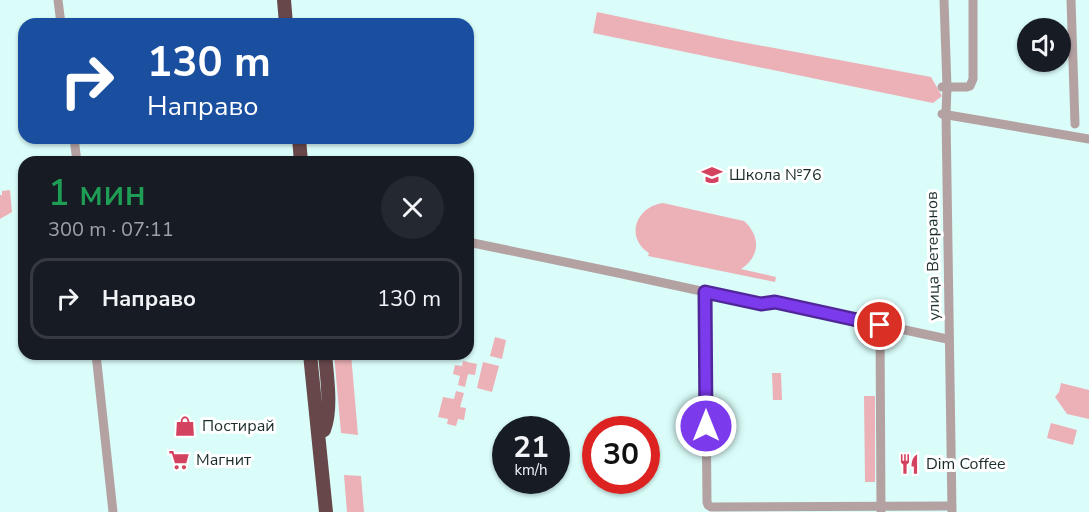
<!DOCTYPE html>
<html lang="ru">
<head>
<meta charset="utf-8">
<style>
	:root { --surface:#171b24; --page:#242831; --text:#f1f3f6; --muted:#9ea1a6; --line:#363941 }
	body { margin:0; font-family:"Nunito Sans",sans-serif; background:var(--page); color:var(--text); height:100vh; display:flex; flex-direction:column; font-size:22px; white-space:nowrap }
	* { box-sizing:border-box; margin:0 }
	p { font-size:20px; color:var(--muted) }
	.icon { flex:none; width:33px; height:33px; fill:none; stroke:currentColor; stroke-width:2; stroke-linecap:round; stroke-linejoin:round }
	.map { position:relative; flex:1; overflow:hidden }
	.drawer { position:absolute; left:18px; top:156px; width:456px; height:204px; display:flex; flex-direction:column; background:var(--surface); border-radius:18px; box-shadow:0 2px 4px #0004 }
	.drawer>* { flex:none }
	.top-card { position:absolute; left:18px; top:18px; width:456px; height:126px; border-radius:18px; box-shadow:0 2px 4px #0004; background:#1a4fa0; color:#fff; overflow:hidden }
	.fabs { position:absolute; left:1017px; top:18px; display:grid; gap:12px }
	.fabs a { display:grid; place-items:center; width:54px; height:54px; border-radius:50%; background:var(--surface); box-shadow:0 2px 4px #0004; font-size:30px }
	.speed { position:absolute; left:492px; top:416px; display:flex; gap:12px; font-size:30px; font-weight:700; text-align:center }
	.speed>* { display:grid; place-content:center; width:78px; height:78px; border-radius:50%; background:var(--surface); box-shadow:0 2px 4px #0004; line-height:1 }
	.speed small { font-size:15px; font-weight:400 }
	.speed .limit { border:9px solid #d22; background:#fff; color:#111 }
	.pin { position:absolute; display:grid; place-items:center; width:51px; height:51px; color:#fff; margin:-26px; border:3px solid #fff; border-radius:50%; box-shadow:0 2px 6px #0007 }
	.me { position:absolute; width:66px; margin:-33px; rotate:0deg; stroke-linejoin:round; filter:drop-shadow(0 0 4px #0008) }
	.turn { display:flex; align-items:center; gap:21px; height:126px; padding:0 30px; font-size:27px }
	.turn .icon { width:78px; height:78px; stroke-width:2.5 }
	.turn b { display:block; font-size:42px; line-height:51px }
	.round { display:grid; place-items:center; flex:none; width:63px; height:63px; border-radius:32px; background:var(--page) }
	.summary { display:flex; align-items:center; justify-content:space-between; height:102px; padding:0 30px }
	h1 { font-size:36px; font-weight:600; line-height:45px; color:#1e9e55 }
	ul { padding:0; list-style:none }
	li { display:flex; align-items:center; gap:18px; height:81px; margin:0 12px 9px; padding:0 18px; border:3px solid var(--line); border-radius:18px }
	li div { flex:1 }
	li b { display:block; font-size:22px }
	li em { font-style:normal }
	.map>svg:first-child { display:block }
	.green { fill:#ecb1b6 }
	.lines { fill:none; stroke-linecap:round; stroke-linejoin:round }
	.minor { stroke:#b4a2a3; stroke-width:9 }
	.highway { stroke:#68474a; stroke-width:14 }
	.route-casing { stroke:#51269a; stroke-width:15 }
	.route { stroke:#7c3aed; stroke-width:10 }
	.labels { text-anchor:middle; dominant-baseline:central; stroke-width:6; stroke-linejoin:round; paint-order:stroke }
	.poi-label { font-size:16px; fill:#1b2d2b; stroke:#fff; text-anchor:start }
	.street-label { font-size:16px; fill:#1b2d2b; stroke:#fff }
</style>
</head>
<body>
<div class="map">
<svg width="1089" height="512" viewBox="0 0 1089 512">
	<rect width="100%" height="100%" fill="#dafdfa"/>
	<g class="green">
		<polygon points="597,12 725,39 931,77 942,96 933,103 593,33"/>
		<polygon points="10,190 12,212 0,219 0,195 2,195 2,191"/>
		<path d="M 663,203 L 744,221 C 761,236 760,257 741,269 L 776,277 L 775,282 L 648,256 L 649,253 C 624,237 637,206 663,203 Z"/>
		<polygon points="495,337 506,340 502,359 490,356"/>
		<polygon points="334,354 351,354 358,435 341,433"/>
		<polygon points="463,361 477,364 475,375 468,374 465,387 458,385 460,376 453,374 455,365 462,366"/>
		<polygon points="483,362 499,366 492,392 477,388"/>
		<polygon points="772,373 781,373 782,400 773,400"/>
		<polygon points="1061,383 1089,390 1089,419 1067,414 1055,397 1059,392"/>
		<polygon points="456,391 464,393 460,407 466,408 464,420 458,419 456,426 447,424 448,419 438,417 443,397 454,399"/>
		<polygon points="864,396 875,396 875,482 865,482"/>
		<polygon points="1051,423 1077,430 1073,445 1047,438"/>
		<polygon points="344,475 361,476 364,512 347,512"/>
	</g>
	<g class="lines">
		<g class="minor">
			<polyline points="58,0 61,24"/>
			<polyline points="944,0 947,87 946,114 952,512"/>
			<polyline points="1071,0 1075,124"/>
			<polyline points="942,87 967,87 970,86 973,79 973,0"/>
			<polyline points="942,114 1089,139"/>
			<polyline points="74,138 77,162"/>
			<polyline points="468,242 618,273 761,304 775,302 947,339"/>
			<polyline points="705,292 707,502 708,505 711,507 949,506"/>
			<polyline points="880,325 881,511"/>
			<polyline points="96,354 113,512"/>
		</g>
		<g class="highway">
			<polyline points="284,0 286,24"/>
			<polyline points="299,138 301,162"/>
			<polyline points="310,354 326,512"/>
			<path d="M 324,430 C 332,409 327,377 325,354"/>
		</g>
	</g>
	<g class="lines">
		<g class="route-casing">
			<polyline id="route" points="706,426 705,292 761,304 775,302 880,325"/>
		</g>
		<use href="#route" class="route"/>
	</g>
	<defs>
		<g id="school-bare" transform="scale(1.62)"><path d="M0-5L7-2L0 1L-7-2ZM-4 1L0 2.5L4 1V4Q0 6-4 4Z" fill="#d3435f" stroke="#fff" stroke-width="2.5" paint-order="stroke"/></g>
		<g id="shop-bare" transform="scale(1.62)"><path d="M-5-2.5h2.3a2.7 3.5 0 0 1 5.4 0H5L5.5 6h-11ZM-1.5-2.5h3a1.5 2.3 0 0 0-3 0Z" fill="#d3435f" stroke="#fff" stroke-width="2.5" paint-order="stroke"/></g>
		<g id="supermarket-bare" transform="scale(1.62)"><path d="M-6-5.5h2.5l.6 2H6L4.5 2H-2.5L-4.4-4H-6ZM-1.5 3.2a1.3 1.3 0 1 0 .1 0ZM3 3.2a1.3 1.3 0 1 0 .1 0Z" fill="#d3435f" stroke="#fff" stroke-width="2.5" paint-order="stroke"/></g>
		<g id="restaurant-bare" transform="scale(1.62)"><path d="M-5-6h1v4h1v-4h1v4h1v-4h1v5L-1.5 .5V6h-2V.5L-5-1ZM5-6V6H3V1.5H1.5Q1.5-4 5-6Z" fill="#d3435f" stroke="#fff" stroke-width="2.5" paint-order="stroke"/></g>
	</defs>
	<g fill-rule="evenodd">
		<use href="#school-bare" x="712" y="175"/>
		<use href="#shop-bare" x="185" y="426"/>
		<use href="#supermarket-bare" x="179" y="460"/>
		<use href="#restaurant-bare" x="909" y="464"/>
	</g>
	<g class="labels">
		<g class="poi-label">
			<text x="729" y="175">Школа №76</text>
			<text x="202" y="426">Постирай</text>
			<text x="196" y="460">Магнит</text>
			<text x="926" y="464">Dim Coffee</text>
		</g>
		<g class="street-label">
			<text transform="translate(933 256) rotate(-91)">улица Ветеранов</text>
		</g>
	</g>
</svg>
<div class="fabs">
<a><svg class="icon" aria-label="sound" viewBox="0 0 24 24"><path d="M4 9h4l5-4v14l-5-4H4zM17 9q2 3 0 6"/></svg></a>
</div>
<div class="speed"><div>21<small>km/h</small></div><div class="limit">30</div></div>
<div class="pin" style="left:880px;top:325px;background:#d93025"><svg class="icon" aria-label="arrive" viewBox="0 0 24 24"><path d="M6 21V4h12l-3 4 3 4H6"/></svg></div>
<svg class="me" style="left:706px;top:426px" viewBox="-20 -20 40 40"><circle r="17" fill="#7c3aed" stroke="#fff" stroke-width="3"/><path d="M0-11L8 9 0 5-8 9z" fill="#fff"/></svg>
<div class="top-card">
<div class="turn"><svg class="icon" aria-label="right" viewBox="0 0 24 24"><path d="M7 20v-9h11M14 6l5 5-5 5"/></svg><div><b>130 m</b>Направо</div></div>
</div>
<section class="drawer">
<div class="summary"><div><h1>1 мин</h1><p>300 m · 07:11</p></div><a class="round"><svg class="icon" aria-label="close" viewBox="0 0 24 24"><path d="M6 6l12 12M18 6L6 18"/></svg></a></div>
<ul>
<li><svg class="icon" aria-label="right" viewBox="0 0 24 24"><path d="M7 20v-9h11M14 6l5 5-5 5"/></svg><div><b>Направо</b></div><em>130 m</em></li>
</ul>
</section>
</div>
</body>
</html>
